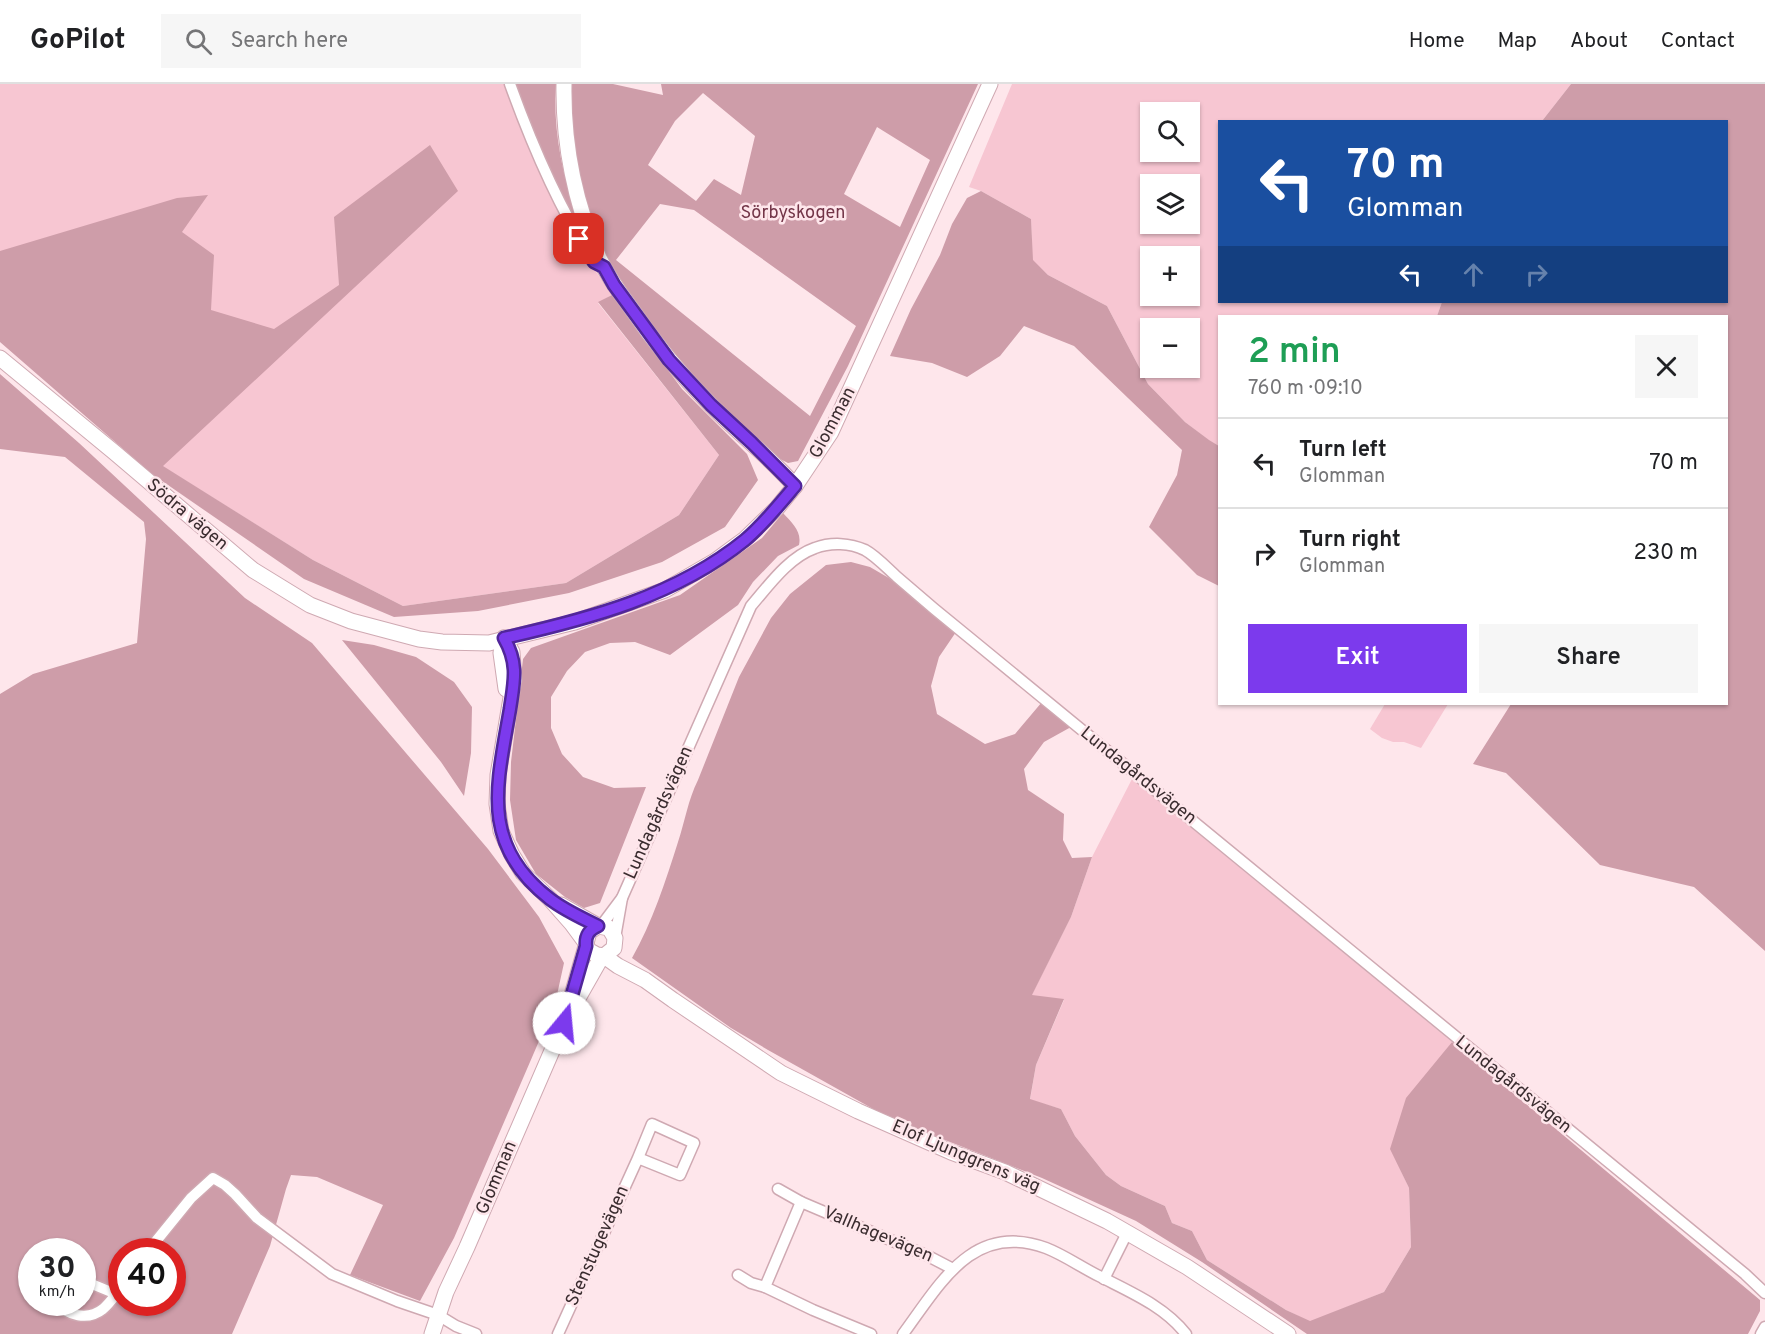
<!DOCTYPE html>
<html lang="en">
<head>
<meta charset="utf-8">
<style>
	:root { --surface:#fff; --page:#f6f6f6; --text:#202124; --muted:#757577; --line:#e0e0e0; --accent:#7c3aed }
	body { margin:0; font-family:Overpass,sans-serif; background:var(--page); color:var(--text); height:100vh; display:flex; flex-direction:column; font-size:22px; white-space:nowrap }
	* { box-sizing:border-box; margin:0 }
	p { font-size:20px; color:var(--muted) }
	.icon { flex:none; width:33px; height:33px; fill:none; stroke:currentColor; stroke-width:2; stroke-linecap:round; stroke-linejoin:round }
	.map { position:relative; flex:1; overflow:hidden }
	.side { position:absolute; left:1218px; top:231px; width:510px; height:390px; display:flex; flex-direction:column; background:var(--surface); border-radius:0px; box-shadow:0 2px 4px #0004 }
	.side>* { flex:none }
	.hud { position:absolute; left:1218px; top:36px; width:510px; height:183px; border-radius:0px; box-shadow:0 2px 4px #0004; background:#1a4fa0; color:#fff; overflow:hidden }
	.tools { position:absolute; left:1140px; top:18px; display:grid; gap:12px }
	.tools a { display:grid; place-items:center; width:60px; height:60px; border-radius:0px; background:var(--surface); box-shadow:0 2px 4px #0004; font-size:30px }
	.speed { position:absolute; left:18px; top:1154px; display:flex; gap:12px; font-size:30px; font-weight:700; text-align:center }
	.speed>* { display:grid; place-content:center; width:78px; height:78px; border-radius:50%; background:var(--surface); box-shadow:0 2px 4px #0004; line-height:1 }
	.speed small { font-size:15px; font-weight:400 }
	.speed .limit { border:9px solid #d22; background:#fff; color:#111 }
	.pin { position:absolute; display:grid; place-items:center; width:51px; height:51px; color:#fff; margin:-26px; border-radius:12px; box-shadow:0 3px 9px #0006 }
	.me { position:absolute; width:66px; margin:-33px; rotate:17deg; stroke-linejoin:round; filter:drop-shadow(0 0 4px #0008) }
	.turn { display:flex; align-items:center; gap:21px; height:126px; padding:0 30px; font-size:27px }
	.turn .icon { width:78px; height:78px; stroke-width:2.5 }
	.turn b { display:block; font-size:42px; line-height:51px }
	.lanes { display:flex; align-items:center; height:57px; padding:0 30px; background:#0003; justify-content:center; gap:30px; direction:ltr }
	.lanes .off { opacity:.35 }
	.round { display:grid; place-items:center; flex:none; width:63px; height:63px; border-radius:0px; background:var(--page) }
	.head { display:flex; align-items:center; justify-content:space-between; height:102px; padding:0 30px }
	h1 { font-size:36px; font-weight:600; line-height:45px; color:#1e9e55 }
	.cta { display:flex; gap:12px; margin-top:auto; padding:12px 30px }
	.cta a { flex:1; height:69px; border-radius:0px; background:var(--accent); color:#fff; font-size:24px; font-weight:600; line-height:69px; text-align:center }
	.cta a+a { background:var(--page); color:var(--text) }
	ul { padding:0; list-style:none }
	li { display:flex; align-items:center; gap:18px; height:90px; padding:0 30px; border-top:2px solid var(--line) }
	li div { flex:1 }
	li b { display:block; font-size:22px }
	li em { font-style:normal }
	header { display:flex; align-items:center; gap:36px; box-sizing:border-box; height:84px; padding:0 30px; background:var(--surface); border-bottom:2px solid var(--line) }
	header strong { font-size:28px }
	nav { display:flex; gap:33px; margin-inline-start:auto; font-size:21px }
	.search { width:420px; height:54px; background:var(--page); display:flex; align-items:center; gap:15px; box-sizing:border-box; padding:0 21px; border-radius:0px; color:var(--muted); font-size:22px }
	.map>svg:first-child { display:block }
	.green { fill:#f7c6d2; fill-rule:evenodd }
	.forest { fill:#ce9da9; fill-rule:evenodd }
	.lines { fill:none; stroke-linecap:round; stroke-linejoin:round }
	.street-casing { stroke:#cfa9b2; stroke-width:13 }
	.secondary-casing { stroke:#cfa9b2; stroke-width:17 }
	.street { stroke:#fff; stroke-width:10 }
	.secondary { stroke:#fff; stroke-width:15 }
	.route-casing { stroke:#51269a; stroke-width:15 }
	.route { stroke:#7c3aed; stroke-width:10 }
	.labels { text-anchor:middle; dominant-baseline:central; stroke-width:5; stroke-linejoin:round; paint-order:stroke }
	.park-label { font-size:18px; fill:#733548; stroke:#fee6eb }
	.street-label { font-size:18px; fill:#3a2c2f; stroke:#fee6eb }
</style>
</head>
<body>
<header>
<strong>GoPilot</strong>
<div class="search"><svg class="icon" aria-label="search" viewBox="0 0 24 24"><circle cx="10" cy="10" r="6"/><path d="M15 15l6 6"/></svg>Search here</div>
<nav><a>Home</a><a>Map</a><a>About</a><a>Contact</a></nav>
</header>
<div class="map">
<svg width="1765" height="1250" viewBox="0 0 1765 1250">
	<rect width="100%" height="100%" fill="#fee6eb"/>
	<g class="green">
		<polygon points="0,0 514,0 579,163 612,211 598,219 719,371 679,431 566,499 403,522 313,476 162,382 0,245"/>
		<path d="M 1012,0 L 1571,0 L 1542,37 L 1220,38 L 1220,218 L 1442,218 L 1437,232 L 1220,232 L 1219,362 L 1208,356 L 1185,338 L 1148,300 L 1107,222 L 1048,191 L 1032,176 L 1031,135 L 981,107 L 969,103 ZM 1150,28 L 1190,28 L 1190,68 L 1150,68 ZM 1150,100 L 1190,100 L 1190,140 L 1150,140 ZM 1150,172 L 1190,172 L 1190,212 L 1150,212 ZM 1150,244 L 1190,244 L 1190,284 L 1150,284 Z"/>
		<polygon points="1385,620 1448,620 1421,664 1404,658 1393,658 1382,654 1370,645"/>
		<polygon points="1132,695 1452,958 1440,974 1391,1065 1409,1104 1411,1163 1384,1208 1310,1238 1286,1226 1207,1176 1192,1147 1172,1139 1165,1122 1121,1102 1106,1091 1075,1052 1061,1025 1030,1016 1036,981 1064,916 1031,912 1071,833 1092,773"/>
	</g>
	<g class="forest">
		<path d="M 514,0 L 556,0 C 553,38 560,80 572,117 C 577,135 586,152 593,169 L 564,121 Z"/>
		<path d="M 567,0 L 613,0 L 663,11 L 661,0 L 978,0 L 848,282 L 798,377 L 788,379 L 774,372 L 685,285 L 603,175 L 577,86 ZM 703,9 L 755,52 L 741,111 L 714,95 L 696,117 L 648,81 L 675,37 ZM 877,43 L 930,76 L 900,143 L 844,110 ZM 660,120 L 694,126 L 856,242 L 810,332 L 616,176 Z"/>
		<polygon points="1571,0 1765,0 1765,867 1694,803 1600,781 1506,689 1473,680 1511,620 1726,620 1726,232 1437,232 1442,218 1726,218 1726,38 1542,37"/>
		<polygon points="430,61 458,107 163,382 313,476 403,522 566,499 679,431 719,371 598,218 612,211 682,305 747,370 758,396 725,443 662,478 569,509 478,527 394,533 304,495 152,390 0,258 0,167 177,114 208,111 182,148 214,171 211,226 274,245 339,201 334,133"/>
		<polygon points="981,107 1031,135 1033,176 1048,191 1107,222 1148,300 1185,338 1209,356 1219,362 1219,502 1197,491 1149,443 1177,391 1182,366 1074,262 1024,242 1000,272 967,293 932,279 890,272 911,225 940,171 952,140 967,114"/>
		<path d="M 0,290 L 79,359 L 245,514 L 312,559 L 488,765 L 539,833 L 564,879 L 555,920 L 454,1154 L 420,1217 L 350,1191 L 383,1121 L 317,1093 L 291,1091 L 286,1105 L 270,1162 L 232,1250 L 0,1250 L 0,610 L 33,590 L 137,559 L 146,455 L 144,438 L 65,373 L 0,365 ZM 32,1167 L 82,1167 L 82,1218 L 32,1218 ZM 122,1167 L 172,1167 L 172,1218 L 122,1218 Z"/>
		<path d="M 783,429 C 792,439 802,447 799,461 L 778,472 L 753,498 L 738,521 L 670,571 L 635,558 L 610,559 L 585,568 L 567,587 L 551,613 L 551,644 L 562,670 L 583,693 L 614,704 L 646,703 L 600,819 L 584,824 L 565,813 L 536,790 L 516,756 L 510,716 L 511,678 L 523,575 L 531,564 L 680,511 L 762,454 Z"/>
		<path d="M 851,478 L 870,483 L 894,497 L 956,548 L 939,573 L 931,602 L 937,630 L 985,660 L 1015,650 L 1042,618 L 1071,643 L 1044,658 L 1024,685 L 1028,706 L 1064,730 L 1063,756 L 1072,774 L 1092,773 L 1071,833 L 1032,911 L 1064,915 L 1036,981 L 1030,1015 L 1061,1025 L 1075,1052 L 1106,1091 L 1121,1102 L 1165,1122 L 1172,1139 L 1192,1147 L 1207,1176 L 1286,1226 L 1310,1237 L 1384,1208 L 1411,1163 L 1409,1104 L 1390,1065 L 1406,1014 L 1452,958 L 1760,1216 L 1760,1227 L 1748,1250 L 1307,1250 L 1202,1178 L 1136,1137 L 1042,1094 L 945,1056 L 875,1026 L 768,966 L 731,944 L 632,874 C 652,839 666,796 678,758 C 685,737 688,716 698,696 L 739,593 L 771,534 L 790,510 L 826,481 Z"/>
		<polygon points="342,556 374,561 416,573 454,598 472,623 471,669 464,712 441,678"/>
	</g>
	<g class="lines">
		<g class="street-casing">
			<g id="street">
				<path d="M 510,0 C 532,61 558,123 594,178 L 599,180"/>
				<path d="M 601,842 L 622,814 L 751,522 C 769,501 789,473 815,464 C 831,458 850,459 865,466 C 876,472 887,484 897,493 C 921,514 946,535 971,555 L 1745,1190 L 1765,1209"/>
				<polyline points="615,854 622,814"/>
				<polyline points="778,1105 801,1118"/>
				<polyline points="148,1167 191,1114 213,1094 225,1101 235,1110 257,1134 332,1190 397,1217 438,1231 456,1242 476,1250"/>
				<polyline points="738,1191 751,1199 765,1203"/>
				<polyline points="1104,1195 1127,1149"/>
				<polyline points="82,1196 116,1210"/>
				<path d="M 56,1218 C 67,1232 88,1237 103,1225 C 110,1219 116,1210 122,1203"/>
				<polyline points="558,1250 638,1074 652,1040 694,1059 680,1091 638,1074"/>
				<polyline points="871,1250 813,1226 765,1203 801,1118 928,1172 953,1185"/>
				<path d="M 903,1250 C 940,1200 973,1137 1046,1164 C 1064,1171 1081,1183 1099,1192 C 1130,1208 1164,1222 1186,1250"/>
				<polyline points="1761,1250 1765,1243"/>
			</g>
		</g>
		<g class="secondary-casing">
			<g id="secondary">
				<path d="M 564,0 C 563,59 575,120 599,174 C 608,192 619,208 631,224 C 654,258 680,290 709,319 C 737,348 769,372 795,402"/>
				<polyline points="0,274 114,368 253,486 310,521 351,537 419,555 442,558 489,559 575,538 665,506 715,477 745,455 777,424 795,402 831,348 990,0"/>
				<polyline points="504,554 512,568 514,596 498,691 497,720 501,747 512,771 523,789 550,815 572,840 586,859 588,866 597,871 604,872 614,864 615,854 609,844 598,842 589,848 586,859"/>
				<polyline points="504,554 501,569 506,605"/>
				<polyline points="561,821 598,842"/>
				<polyline points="604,872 618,882 645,896 673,916 781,989 858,1027 951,1068 1005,1088 1107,1137 1187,1183 1288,1250"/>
				<polyline points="577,916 602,872"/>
				<polyline points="432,1250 446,1208 467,1163 564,939 586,862"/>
			</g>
		</g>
		<use href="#street" class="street"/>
		<use href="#secondary" class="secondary"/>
	</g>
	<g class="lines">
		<g class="route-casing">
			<path id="route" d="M 564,939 L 586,862 C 585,851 589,846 598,842 C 582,834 564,826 550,815 C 479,760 497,701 510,625 C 514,598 519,580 504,554 C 589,535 676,512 745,456 C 763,441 779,421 795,402 L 752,359 L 711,321 L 669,276 L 614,201 L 604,183 L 594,178 L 579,155"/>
		</g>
		<use href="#route" class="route"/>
	</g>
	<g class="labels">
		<g class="park-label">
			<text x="793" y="129">Sörbyskogen</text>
		</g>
		<g class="street-label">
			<text transform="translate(833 339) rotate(-62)">Glomman</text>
			<text transform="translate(187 431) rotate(40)">Södra vägen</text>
			<text transform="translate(1138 692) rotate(39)">Lundagårdsvägen</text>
			<text transform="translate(659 729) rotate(-66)">Lundagårdsvägen</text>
			<text transform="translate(1513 1001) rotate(39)">Lundagårdsvägen</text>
			<text transform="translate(966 1073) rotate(23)">Elof Ljunggrens väg</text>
			<text transform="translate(497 1094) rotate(-67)">Glomman</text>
			<text transform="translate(878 1151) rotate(23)">Vallhagevägen</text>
			<text transform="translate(598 1162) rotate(-66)">Stenstugevägen</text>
		</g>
	</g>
</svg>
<div class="tools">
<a><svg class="icon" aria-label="search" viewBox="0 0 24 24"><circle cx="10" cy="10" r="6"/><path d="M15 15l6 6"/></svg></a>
<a><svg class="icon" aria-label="layers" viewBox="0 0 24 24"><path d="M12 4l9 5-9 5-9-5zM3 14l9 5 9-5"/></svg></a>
<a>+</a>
<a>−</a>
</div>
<div class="speed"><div>30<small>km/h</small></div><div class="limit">40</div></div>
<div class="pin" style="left:579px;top:155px;background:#d93025"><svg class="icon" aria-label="arrive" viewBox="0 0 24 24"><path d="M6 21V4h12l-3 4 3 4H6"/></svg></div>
<svg class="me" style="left:564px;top:939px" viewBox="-20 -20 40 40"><circle r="19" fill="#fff"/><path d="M0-13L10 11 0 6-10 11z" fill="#7c3aed"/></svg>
<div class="hud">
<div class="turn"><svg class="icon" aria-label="left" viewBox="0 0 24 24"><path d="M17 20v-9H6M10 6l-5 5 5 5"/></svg><div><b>70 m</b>Glomman</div></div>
<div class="lanes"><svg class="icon" aria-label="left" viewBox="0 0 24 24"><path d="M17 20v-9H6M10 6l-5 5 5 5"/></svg><svg class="icon off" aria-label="ahead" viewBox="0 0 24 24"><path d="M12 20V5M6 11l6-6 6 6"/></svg><svg class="icon off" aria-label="right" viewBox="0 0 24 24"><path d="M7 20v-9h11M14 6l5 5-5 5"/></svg></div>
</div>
<section class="side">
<div class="head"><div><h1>2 min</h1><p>760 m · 09:10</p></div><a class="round"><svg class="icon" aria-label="close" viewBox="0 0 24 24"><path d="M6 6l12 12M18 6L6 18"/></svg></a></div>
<ul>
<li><svg class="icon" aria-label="left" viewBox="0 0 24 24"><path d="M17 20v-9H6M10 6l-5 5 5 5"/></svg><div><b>Turn left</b><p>Glomman</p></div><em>70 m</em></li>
<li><svg class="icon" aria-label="right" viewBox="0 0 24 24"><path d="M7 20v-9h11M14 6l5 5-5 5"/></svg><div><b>Turn right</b><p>Glomman</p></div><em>230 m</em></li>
</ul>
<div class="cta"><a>Exit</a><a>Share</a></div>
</section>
</div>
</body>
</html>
